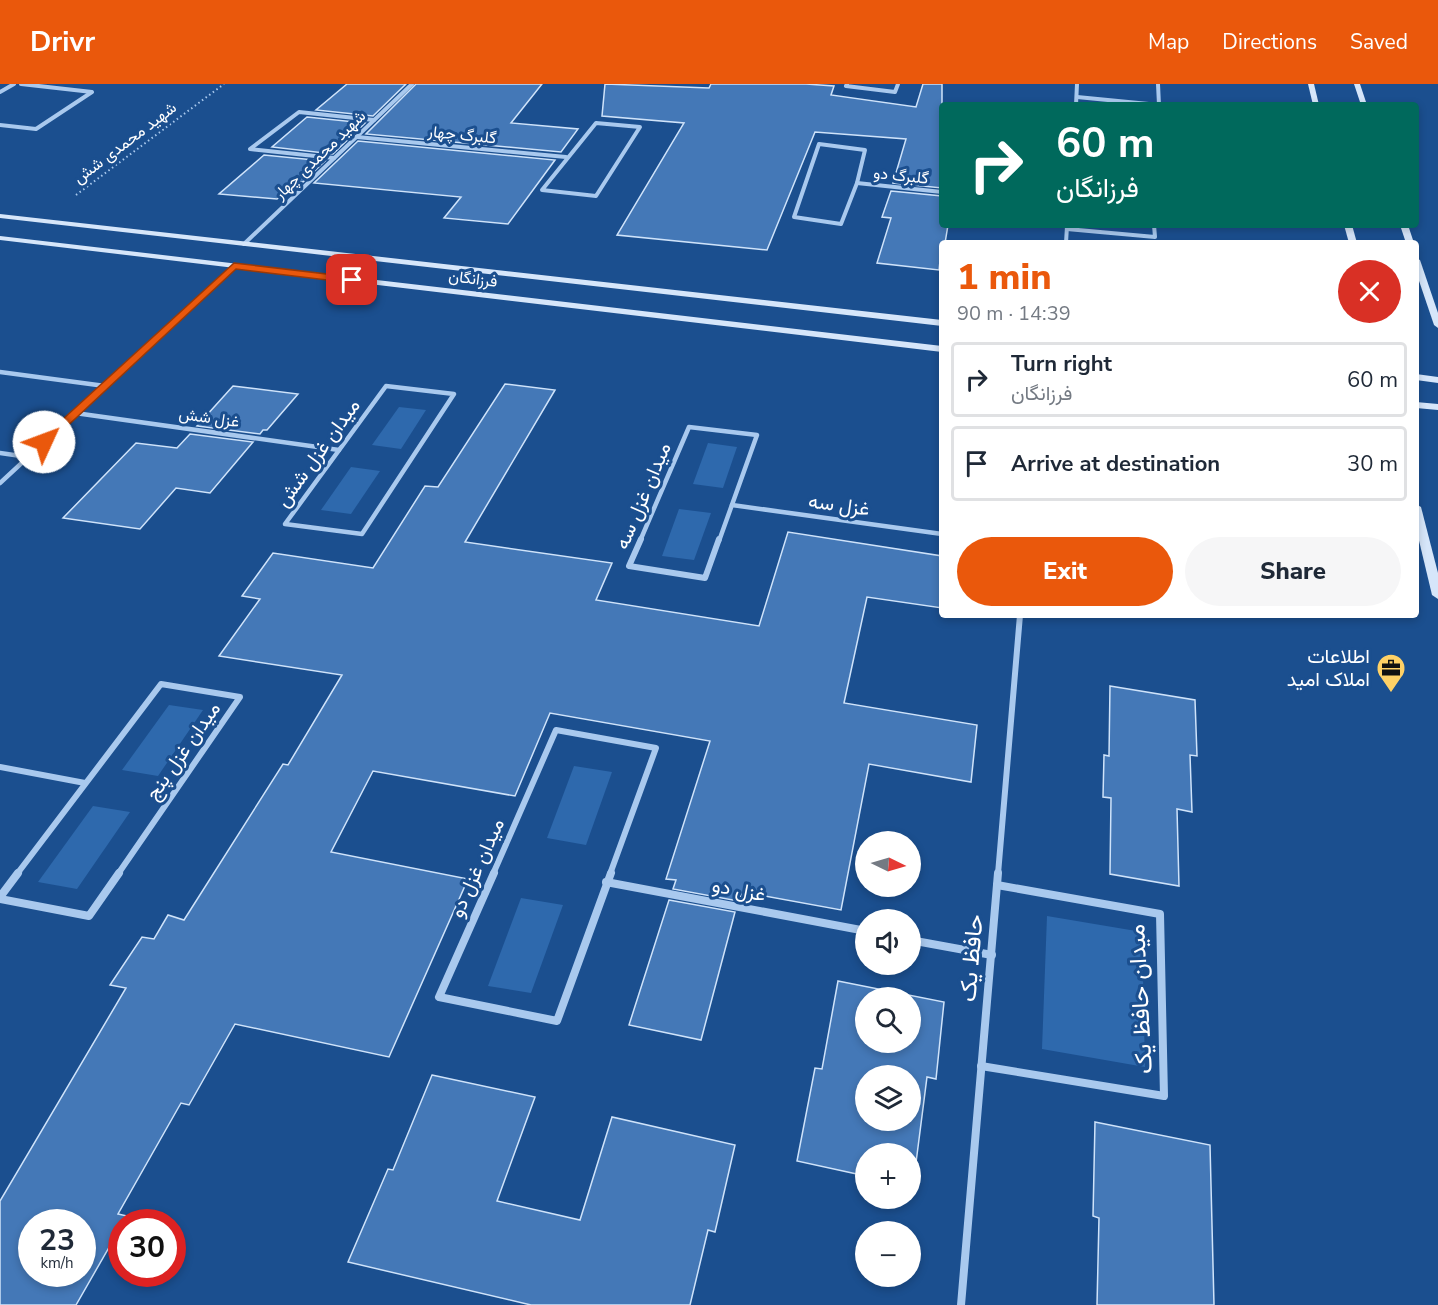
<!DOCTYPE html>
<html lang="en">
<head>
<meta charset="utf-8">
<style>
	:root { --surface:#fff; --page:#f6f6f7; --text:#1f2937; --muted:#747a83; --line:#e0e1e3; --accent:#ea580c }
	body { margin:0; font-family:"Nunito Sans",Vazirmatn,sans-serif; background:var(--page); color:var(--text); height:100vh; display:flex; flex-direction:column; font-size:22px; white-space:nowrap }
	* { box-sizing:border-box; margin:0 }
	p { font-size:20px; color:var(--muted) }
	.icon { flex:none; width:33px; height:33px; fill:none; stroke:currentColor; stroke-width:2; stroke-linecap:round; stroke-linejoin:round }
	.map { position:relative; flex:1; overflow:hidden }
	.details { position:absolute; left:939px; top:156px; width:480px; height:378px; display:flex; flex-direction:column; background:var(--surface); border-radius:6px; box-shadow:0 3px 9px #0003 }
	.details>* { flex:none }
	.top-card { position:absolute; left:939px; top:18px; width:480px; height:126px; border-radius:6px; box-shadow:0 3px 9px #0003; background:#00695c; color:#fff; overflow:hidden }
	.needle { width:39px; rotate:95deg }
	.fabs { position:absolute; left:855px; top:747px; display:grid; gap:12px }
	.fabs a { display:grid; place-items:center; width:66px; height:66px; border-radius:50%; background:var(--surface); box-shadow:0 3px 9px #0003; font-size:30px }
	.speed { position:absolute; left:18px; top:1125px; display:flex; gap:12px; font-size:30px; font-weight:700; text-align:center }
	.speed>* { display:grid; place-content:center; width:78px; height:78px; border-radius:50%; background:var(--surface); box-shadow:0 3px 9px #0003; line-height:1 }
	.speed small { font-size:15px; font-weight:400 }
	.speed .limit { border:9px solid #d22; background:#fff; color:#111 }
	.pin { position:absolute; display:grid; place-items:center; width:51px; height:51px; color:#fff; margin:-26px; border-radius:12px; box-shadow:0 3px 9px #0006 }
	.me { position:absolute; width:66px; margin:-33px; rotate:47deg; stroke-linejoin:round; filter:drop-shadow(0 0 4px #0008) }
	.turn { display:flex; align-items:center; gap:21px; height:126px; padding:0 18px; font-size:27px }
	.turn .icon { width:78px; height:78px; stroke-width:2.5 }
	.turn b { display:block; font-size:42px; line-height:51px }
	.round { display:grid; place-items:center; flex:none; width:63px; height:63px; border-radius:32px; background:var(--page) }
	.head { display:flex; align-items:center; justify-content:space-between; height:102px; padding:0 18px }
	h1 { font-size:36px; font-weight:800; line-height:45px; color:var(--accent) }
	.cta { display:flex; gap:12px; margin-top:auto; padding:12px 18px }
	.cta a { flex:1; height:69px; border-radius:36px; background:var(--accent); color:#fff; font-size:24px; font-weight:800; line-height:69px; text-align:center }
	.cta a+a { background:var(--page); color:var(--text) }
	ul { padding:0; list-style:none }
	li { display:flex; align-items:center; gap:18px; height:75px; margin:0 12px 9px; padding:0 6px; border:3px solid var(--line); border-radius:6px }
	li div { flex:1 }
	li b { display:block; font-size:22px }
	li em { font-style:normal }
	header { display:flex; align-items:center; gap:36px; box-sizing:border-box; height:84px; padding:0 30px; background:var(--accent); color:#fff }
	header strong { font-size:28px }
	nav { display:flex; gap:33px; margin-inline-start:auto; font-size:21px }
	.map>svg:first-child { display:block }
	.green { fill:#2e69ad }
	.building { fill:#4478b7; stroke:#cfe3fa; stroke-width:1.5; fill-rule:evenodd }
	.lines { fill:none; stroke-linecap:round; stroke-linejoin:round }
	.path { stroke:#a9c9ee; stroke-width:2; stroke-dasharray:1.5 3; stroke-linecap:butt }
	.street-far3 { stroke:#a9c9ee; stroke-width:4 }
	.street-far2 { stroke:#a9c9ee; stroke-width:4.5 }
	.street-far1 { stroke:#a9c9ee; stroke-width:6 }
	.street { stroke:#a9c9ee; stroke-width:8 }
	.secondary { fill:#d6e6fa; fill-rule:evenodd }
	.route { fill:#ea580c; stroke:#983908; stroke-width:1.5 }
	.labels { text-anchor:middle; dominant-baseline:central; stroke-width:6; stroke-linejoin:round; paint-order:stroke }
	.far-street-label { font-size:16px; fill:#fff; stroke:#1b4f8f }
	.street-label { font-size:20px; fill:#fff; stroke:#1b4f8f }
	.poi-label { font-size:20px; fill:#fff; stroke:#1b4f8f; text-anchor:end }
	.near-street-label { font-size:24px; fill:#fff; stroke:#1b4f8f }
</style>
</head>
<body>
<header>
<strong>Drivr</strong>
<nav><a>Map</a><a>Directions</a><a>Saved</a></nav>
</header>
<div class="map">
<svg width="1438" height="1221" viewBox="0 0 1438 1221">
	<rect width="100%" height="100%" fill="#1b4f8f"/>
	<g class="green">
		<polygon points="399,323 426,326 401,365 372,361"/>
		<polygon points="708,359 737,363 723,404 693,400"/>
		<polygon points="351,383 380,387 351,430 321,426"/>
		<polygon points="679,425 711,429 694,476 662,472"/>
		<polygon points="169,621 203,626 158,692 122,686"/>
		<polygon points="574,682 612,688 586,761 547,754"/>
		<polygon points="93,722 130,728 77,805 38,798"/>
		<polygon points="521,814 563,821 531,909 488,902"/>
		<polygon points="1047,832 1142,848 1145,983 1042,965"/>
	</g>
	<g class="building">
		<polygon points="347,0 406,0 373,32 316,26"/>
		<polygon points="416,0 542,0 511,39 578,45 561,68 366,50"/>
		<polygon points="605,0 709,4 711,0 806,0 834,2 831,11 916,23 923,0 942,0 942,104 893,99 906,55 815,48 767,166 617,151 684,39 602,32"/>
		<polygon points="307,33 365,39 333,70 272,63"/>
		<polygon points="358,57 555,76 508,140 444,134 461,113 314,99"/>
		<polygon points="264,71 325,77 303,98 297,97 277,115 219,110"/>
		<polygon points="891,107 942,112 942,141 948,141 945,159 942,159 939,186 877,179 891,134 882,133"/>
		<path d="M 505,300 L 555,306 L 465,458 L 612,479 L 596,516 L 759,542 L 788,448 L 942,472 L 942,524 L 867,513 L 844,619 L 977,641 L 971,698 L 869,680 L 841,826 L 743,808 L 738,817 L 673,805 L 676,796 L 666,795 L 710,657 L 550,629 L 515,712 L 373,687 L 331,768 L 468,795 L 389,973 L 235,940 L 189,1021 L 181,1019 L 118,1130 L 127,1132 L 76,1221 L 0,1221 L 0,1117 L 126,904 L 110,901 L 142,853 L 154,855 L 168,831 L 184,836 L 283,680 L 288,681 L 342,591 L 219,572 L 260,515 L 242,512 L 273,469 L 373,484 L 425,402 L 438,403 ZM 32,1138 L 82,1138 L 82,1190 L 32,1190 Z"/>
		<polygon points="233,302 298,310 267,346 263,346 260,350 197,342"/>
		<polygon points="190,350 253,358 210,409 176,404 140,445 63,434 136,359 177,364"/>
		<polygon points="1110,602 1195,616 1197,672 1190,671 1192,728 1177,725 1179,802 1110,790 1111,714 1103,713 1104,671 1109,672"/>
		<polygon points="669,816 735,828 701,956 629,941"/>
		<path d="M 838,897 L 944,918 L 936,995 L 927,993 L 913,1102 L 910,1102 L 910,1070 L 866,1070 L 866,1092 L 797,1077 L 815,984 L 822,985 ZM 866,914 L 910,914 L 910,958 L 866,958 ZM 866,992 L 910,992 L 910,1036 L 866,1036 Z"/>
		<polygon points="432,991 535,1013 497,1117 580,1136 612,1033 735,1061 715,1148 708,1146 690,1221 531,1221 348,1178 388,1085 393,1086"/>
		<polygon points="1095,1038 1210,1061 1214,1221 1097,1221 1099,1134 1093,1132"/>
	</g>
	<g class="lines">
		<polyline class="path" points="76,111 224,0"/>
		<g class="street-far3">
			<polyline points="847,0 846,2 895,8 898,0"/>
			<polyline points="0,8 14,0"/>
			<polyline points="1077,13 1159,21 1158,0"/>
			<polyline points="1076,21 1077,0"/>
			<polygon points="596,39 640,43 596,112 542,106"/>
			<polyline points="0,41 36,45 92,8 21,0"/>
			<polyline points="357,53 566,73"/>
			<polygon points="819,60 865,66 857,99 841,140 794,133"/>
			<polyline points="334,74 250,65 299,28 374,36"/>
			<polyline points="857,99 942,108"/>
			<polyline points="1067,145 1155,153 1154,141"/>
			<polyline points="1066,159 1067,142"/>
			<polyline points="244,160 412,0"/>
			<polyline points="215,199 234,182"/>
		</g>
		<g class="street-far2">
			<polyline points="0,288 105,302"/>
			<polygon points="386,302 454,310 362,450 285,440"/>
			<polyline points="75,329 339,366"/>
			<polyline points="0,369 28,373"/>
			<polyline points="0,399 217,198"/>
			<polyline points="732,421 942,450"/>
			<polyline points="640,457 689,343 757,351 719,457"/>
		</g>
		<g class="street-far1">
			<polyline points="641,455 629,482 705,494 719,455"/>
			<polyline points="0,683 85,699"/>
			<polyline points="17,790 161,600 240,613 118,790"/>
			<polyline points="493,790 556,646 656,664 610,790"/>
			<polyline points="998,790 1020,531"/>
		</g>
		<g class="street">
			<polyline points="494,789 439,913 557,937 611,789"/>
			<polyline points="606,798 866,847"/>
			<polyline points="0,813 18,789"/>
			<polyline points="0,815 89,832 119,789"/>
			<polyline points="910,856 992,871"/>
			<polyline points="981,982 1164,1012 1160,830 997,801"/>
			<polyline points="961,1221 998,789"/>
		</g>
		<g class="secondary">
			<polygon points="1308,0 1314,0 1319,21 1313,21"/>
			<polygon points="1354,0 1360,0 1367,21 1361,21"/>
			<polygon points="0,130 942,236 942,242 0,134"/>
			<polygon points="1344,141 1352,141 1357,159 1349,159"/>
			<polygon points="1400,141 1408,141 1414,159 1406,159"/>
			<polygon points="0,152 942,262 942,268 0,156"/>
			<polygon points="1416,174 1420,176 1438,229 1438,244 1434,241 1416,188"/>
			<polygon points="1416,290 1438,293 1438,299 1416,296"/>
			<polygon points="1416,318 1438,320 1438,326 1416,324"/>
			<polygon points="1416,420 1421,423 1438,489 1438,515 1432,511 1416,444"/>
		</g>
	</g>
	<polygon class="route" points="234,179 352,193 356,196 352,199 236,185 47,361 40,361 40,356"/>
	<defs>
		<g id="office-pin" transform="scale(1.5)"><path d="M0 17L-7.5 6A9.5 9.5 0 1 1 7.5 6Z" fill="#ffd166" stroke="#1b4f8f"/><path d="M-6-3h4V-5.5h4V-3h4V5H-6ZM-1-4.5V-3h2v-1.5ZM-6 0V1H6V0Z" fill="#111"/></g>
	</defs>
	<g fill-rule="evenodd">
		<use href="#office-pin" x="1391" y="584"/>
	</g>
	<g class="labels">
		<g class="far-street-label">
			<text transform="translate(462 51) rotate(6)">گلبرگ چهار</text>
			<text transform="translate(125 59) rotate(-37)">شهید محمدی شش</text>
			<text transform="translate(320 71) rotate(-44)">شهید محمدی چهار</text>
			<text transform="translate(901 92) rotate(6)">گلبرگ دو</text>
			<text transform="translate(473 195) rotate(7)">فرزانگان</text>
			<text transform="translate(209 334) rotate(8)">غزل شش</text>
		</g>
		<g class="street-label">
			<text transform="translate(318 369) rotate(-54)">میدان غزل شش</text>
			<text transform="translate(643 412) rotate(-67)">میدان غزل سه</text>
			<text transform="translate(839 421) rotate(8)">غزل سه</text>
			<text transform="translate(183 667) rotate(-55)">میدان غزل پنج</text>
			<text transform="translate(477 784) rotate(-66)">میدان غزل دو</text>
			<text transform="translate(739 806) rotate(11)">غزل دو</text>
		</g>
		<g class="poi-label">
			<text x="1370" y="572">اطلاعات<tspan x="1370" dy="23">املاک امید</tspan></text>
		</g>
		<g class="near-street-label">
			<text transform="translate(971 874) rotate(-85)">حافظ یک</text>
			<text transform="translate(1140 915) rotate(-93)">میدان حافظ یک</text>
		</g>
	</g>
</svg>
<div class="fabs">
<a><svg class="needle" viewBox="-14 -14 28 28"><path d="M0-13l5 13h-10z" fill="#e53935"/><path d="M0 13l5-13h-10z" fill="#747a83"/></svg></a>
<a><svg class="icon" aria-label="sound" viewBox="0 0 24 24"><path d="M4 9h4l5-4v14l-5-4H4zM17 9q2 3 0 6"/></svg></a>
<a><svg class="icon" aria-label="search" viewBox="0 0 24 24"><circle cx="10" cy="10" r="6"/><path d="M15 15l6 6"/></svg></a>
<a><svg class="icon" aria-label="layers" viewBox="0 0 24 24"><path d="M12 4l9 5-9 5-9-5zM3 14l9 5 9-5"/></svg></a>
<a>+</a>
<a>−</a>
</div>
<div class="speed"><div>23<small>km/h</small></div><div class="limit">30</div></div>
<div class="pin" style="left:352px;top:196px;background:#d93025"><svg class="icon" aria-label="arrive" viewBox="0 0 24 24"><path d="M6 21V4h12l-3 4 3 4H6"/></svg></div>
<svg class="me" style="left:44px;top:358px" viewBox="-20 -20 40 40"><circle r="19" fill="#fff"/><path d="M0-13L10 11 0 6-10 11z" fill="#ea580c"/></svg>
<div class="top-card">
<div class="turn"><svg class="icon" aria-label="right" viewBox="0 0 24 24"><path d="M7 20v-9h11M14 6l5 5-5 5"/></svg><div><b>60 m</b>فرزانگان</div></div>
</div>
<section class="details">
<div class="head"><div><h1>1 min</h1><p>90 m · 14:39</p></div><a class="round" style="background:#d93025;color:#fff"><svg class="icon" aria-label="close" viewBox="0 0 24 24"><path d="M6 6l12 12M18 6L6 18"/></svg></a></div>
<ul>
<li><svg class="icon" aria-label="right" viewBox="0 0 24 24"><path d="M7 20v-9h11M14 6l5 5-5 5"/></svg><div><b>Turn right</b><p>فرزانگان</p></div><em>60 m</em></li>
<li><svg class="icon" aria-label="arrive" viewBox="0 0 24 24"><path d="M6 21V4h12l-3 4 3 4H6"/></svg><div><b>Arrive at destination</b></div><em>30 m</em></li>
</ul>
<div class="cta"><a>Exit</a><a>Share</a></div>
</section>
</div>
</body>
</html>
